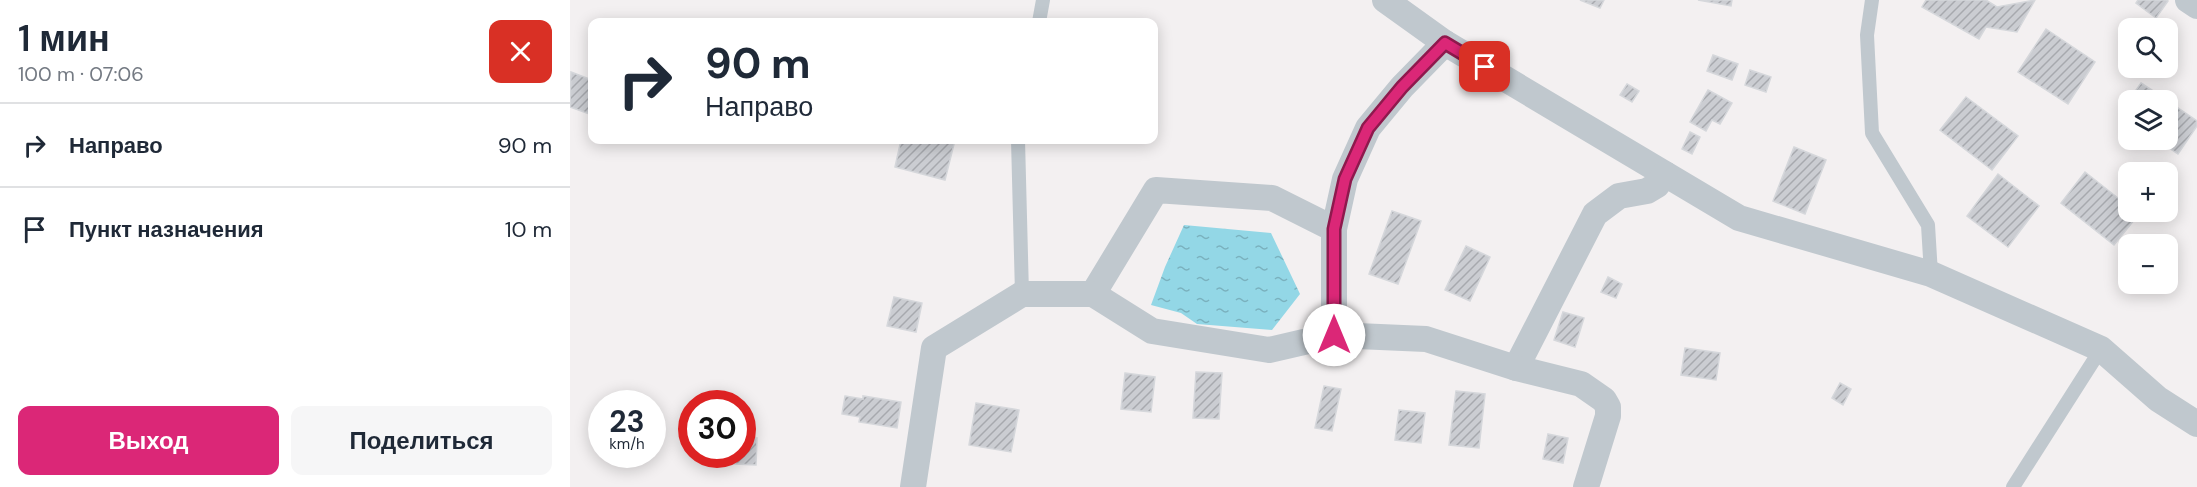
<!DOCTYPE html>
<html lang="ru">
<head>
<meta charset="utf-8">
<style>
	:root { --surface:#fff; --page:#f6f6f7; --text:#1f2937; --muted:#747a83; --line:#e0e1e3; --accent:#db2777 }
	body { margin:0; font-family:"DM Sans",sans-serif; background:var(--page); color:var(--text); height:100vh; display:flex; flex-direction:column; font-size:22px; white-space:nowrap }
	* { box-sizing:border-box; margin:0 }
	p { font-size:20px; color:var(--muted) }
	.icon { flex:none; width:33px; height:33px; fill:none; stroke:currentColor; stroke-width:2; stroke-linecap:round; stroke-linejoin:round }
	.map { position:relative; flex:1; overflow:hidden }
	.sheet { display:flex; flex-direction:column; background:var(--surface); width:570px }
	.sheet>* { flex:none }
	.hud { position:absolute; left:18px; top:18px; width:570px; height:126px; border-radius:12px; box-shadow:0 3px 15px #0003; background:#fff; color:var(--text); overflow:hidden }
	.fabs { position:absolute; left:1548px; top:18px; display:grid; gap:12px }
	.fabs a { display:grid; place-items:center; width:60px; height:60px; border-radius:12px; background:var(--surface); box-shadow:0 3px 15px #0003; font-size:30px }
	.speed { position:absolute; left:18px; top:390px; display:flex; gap:12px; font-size:30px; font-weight:700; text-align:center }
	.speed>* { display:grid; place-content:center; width:78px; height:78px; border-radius:50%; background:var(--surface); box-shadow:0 3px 15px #0003; line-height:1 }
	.speed small { font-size:15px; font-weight:400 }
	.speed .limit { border:9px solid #d22; background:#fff; color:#111 }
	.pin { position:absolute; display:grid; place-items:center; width:51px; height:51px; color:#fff; margin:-26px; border-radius:12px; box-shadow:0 3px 9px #0006 }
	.me { position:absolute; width:66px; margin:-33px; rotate:0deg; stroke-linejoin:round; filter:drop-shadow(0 0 4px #0008) }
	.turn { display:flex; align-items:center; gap:21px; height:126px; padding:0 18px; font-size:27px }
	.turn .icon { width:78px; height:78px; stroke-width:2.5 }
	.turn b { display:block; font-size:42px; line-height:51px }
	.round { display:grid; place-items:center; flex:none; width:63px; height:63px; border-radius:12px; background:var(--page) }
	.summary { display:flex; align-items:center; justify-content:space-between; height:102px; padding:0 18px }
	h1 { font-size:36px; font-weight:600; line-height:45px }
	.primary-button { display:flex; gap:12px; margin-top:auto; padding:12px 18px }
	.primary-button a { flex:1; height:69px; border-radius:12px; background:var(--accent); color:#fff; font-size:24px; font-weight:600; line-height:69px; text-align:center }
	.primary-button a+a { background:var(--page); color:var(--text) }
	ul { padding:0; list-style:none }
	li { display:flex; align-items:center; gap:18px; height:84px; padding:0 18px; border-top:2px solid var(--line) }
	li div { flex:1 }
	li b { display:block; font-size:22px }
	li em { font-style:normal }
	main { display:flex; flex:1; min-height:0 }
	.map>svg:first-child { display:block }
	.water { fill:url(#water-ripples) }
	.building { fill:url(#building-hatch); stroke:#d5d7db; stroke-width:1.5 }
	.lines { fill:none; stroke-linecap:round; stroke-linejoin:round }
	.lane { stroke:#c0c8ce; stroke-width:14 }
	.street { stroke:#c0c8ce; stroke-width:26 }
	.route-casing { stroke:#8e194d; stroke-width:15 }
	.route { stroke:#db2777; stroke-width:10 }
</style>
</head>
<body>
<main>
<section class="sheet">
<div class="summary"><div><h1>1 мин</h1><p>100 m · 07:06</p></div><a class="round" style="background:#d93025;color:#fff"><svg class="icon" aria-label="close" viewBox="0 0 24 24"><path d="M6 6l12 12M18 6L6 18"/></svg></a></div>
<ul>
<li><svg class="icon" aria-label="right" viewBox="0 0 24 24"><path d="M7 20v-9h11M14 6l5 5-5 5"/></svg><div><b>Направо</b></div><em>90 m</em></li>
<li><svg class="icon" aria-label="arrive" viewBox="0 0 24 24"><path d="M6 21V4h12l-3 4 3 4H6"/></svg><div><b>Пункт назначения</b></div><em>10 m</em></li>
</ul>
<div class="primary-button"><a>Выход</a><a>Поделиться</a></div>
</section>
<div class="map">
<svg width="1627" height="487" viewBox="0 0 1627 487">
	<defs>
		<pattern id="water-ripples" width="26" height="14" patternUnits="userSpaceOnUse" patternTransform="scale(1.5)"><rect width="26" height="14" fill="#93d7e6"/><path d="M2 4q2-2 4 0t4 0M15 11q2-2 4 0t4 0" fill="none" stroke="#7ab1be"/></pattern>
		<pattern id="building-hatch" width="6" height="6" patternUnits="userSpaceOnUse" patternTransform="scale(1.5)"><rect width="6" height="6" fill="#cbcdd2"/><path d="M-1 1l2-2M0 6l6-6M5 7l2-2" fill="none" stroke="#a7a9ae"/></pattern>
	</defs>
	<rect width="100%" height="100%" fill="#f3f0f1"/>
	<polygon class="water" points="614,225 701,233 730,294 702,330 627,324 611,313 581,305 595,267"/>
	<g class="building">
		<polygon points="1010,0 1034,0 1030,8"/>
		<polygon points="1128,0 1162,0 1161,6"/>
		<polygon points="1356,0 1416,0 1427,7 1465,0 1447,32 1416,27 1409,39 1352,7"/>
		<polygon points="1568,0 1596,0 1598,1 1586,18 1566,3"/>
		<polygon points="1476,29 1525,62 1498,104 1448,72"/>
		<polygon points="1143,55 1168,64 1162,80 1137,71"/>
		<polygon points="1180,70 1201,77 1196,92 1175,85"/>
		<polygon points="1,72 22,80 22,115 0,107"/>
		<polygon points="1571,83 1597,100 1559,100"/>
		<polygon points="1057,84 1069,91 1062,102 1050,95"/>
		<polygon points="1138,90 1162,103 1150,124 1142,120 1136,131 1120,122"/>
		<polygon points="1396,97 1448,136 1422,170 1370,130"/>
		<polygon points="1558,101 1558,120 1550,114"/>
		<polygon points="1598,101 1627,121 1627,126 1608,154 1587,140 1598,140"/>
		<polygon points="1120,132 1130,137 1122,154 1112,149"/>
		<polygon points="331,140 385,140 375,180 325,167"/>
		<polygon points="1224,147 1256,160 1235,214 1203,201"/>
		<polygon points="1515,172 1558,206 1558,212 1565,212 1569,214 1544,245 1491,203"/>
		<polygon points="1428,174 1469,206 1438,247 1397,216"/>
		<polygon points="822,211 851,221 828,284 799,274"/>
		<polygon points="896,246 920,257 900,301 875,290"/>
		<polygon points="1038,277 1052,284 1046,298 1031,292"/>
		<polygon points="324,297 352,303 346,332 317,326"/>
		<polygon points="993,312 1014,318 1005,347 984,340"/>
		<polygon points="1115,348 1150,353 1146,380 1111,375"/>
		<polygon points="626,372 652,373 649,419 623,418"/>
		<polygon points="555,373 585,377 581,412 551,409"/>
		<polygon points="1270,383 1281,389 1273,405 1262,398"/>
		<polygon points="754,386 771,389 762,431 745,428"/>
		<polygon points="886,391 915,394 909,448 879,445"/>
		<polygon points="275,396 293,399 293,396 331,402 327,428 289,422 290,417 272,414"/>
		<polygon points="406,403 449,410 441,452 399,445"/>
		<polygon points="829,410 855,413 851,443 825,440"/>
		<polygon points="978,434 998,438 993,463 973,459"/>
		<polygon points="172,437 187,438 186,465 143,463 144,454 172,454"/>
	</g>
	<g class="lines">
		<g class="lane">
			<polyline points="1302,0 1297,35 1302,133 1358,225 1361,274"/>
			<polyline points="469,22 473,0"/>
			<polyline points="448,140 452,294"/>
			<polyline points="1443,487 1531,349"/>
		</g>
		<g class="street">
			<polyline points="815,0 875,43 1169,218 1361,274 1531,349 1588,399 1627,424"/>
			<polyline points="1618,0 1627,6"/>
			<polyline points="764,229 775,179 798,128 832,87 875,43"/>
			<polyline points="523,294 586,190 702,198 764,229 764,335"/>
			<polyline points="946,368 1025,214 1049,196 1077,191 1087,185 1095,174"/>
			<polyline points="343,487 364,348 452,294 523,294 582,331 699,350 764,335 856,339 946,368 1011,384 1034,400 1038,407 1038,416 1016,487"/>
		</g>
	</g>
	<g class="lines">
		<g class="route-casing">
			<polyline id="route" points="764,335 764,229 775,179 798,128 832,87 875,43 915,67"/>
		</g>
		<use href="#route" class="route"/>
	</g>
</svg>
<div class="fabs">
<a><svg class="icon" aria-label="search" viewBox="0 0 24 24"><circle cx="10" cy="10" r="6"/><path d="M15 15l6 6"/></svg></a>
<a><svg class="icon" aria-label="layers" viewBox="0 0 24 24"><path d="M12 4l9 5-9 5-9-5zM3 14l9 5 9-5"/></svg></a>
<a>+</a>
<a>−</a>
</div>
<div class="speed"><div>23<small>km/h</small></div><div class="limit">30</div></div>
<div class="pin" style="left:915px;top:67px;background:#d93025"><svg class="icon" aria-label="arrive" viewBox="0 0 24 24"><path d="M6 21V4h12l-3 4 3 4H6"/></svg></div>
<svg class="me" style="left:764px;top:335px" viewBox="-20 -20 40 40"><circle r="19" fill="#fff"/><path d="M0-13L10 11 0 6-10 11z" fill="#db2777"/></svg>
<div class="hud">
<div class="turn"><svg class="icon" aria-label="right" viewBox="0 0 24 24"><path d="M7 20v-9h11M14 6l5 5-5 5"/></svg><div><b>90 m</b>Направо</div></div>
</div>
</div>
</main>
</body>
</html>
